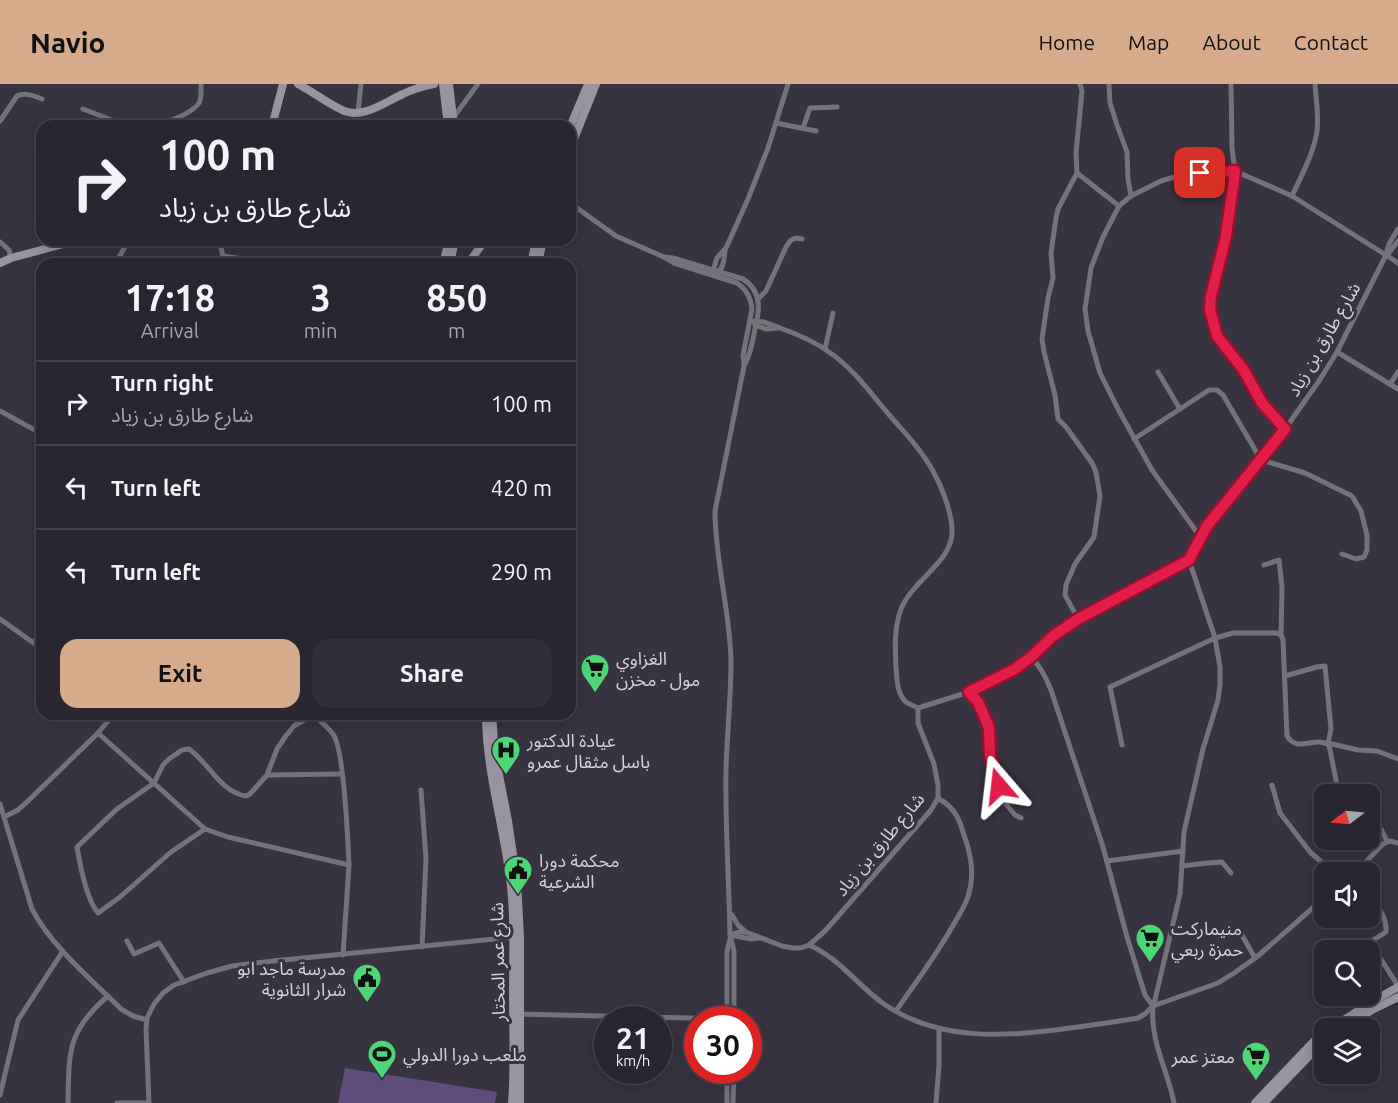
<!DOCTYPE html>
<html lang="en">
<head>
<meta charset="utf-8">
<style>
	:root { --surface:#292631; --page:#312e39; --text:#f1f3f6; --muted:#a5a5ab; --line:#45434d; --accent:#d6ab8b }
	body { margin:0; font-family:Ubuntu,"Noto Sans Arabic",sans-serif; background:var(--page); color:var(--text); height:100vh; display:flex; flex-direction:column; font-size:22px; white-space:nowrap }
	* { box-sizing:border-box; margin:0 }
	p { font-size:20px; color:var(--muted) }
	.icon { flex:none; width:33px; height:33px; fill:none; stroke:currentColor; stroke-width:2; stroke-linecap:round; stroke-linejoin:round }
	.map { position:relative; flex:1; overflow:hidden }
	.sheet { position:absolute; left:36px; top:174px; width:540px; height:462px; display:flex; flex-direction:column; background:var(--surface); border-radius:18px; box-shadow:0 3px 15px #0003,0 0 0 2px var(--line) }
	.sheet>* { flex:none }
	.banner { position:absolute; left:36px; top:36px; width:540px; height:126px; border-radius:18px; box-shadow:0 3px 15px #0003,0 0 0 2px var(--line); background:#292631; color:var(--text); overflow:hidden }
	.needle { width:39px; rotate:254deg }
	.tools { position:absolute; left:1314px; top:700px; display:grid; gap:12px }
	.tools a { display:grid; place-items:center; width:66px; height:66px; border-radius:12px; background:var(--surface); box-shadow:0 3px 15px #0003,0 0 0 2px var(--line); font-size:30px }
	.speed { position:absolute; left:594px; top:922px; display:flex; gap:12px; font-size:30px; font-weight:700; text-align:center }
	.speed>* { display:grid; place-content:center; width:78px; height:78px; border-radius:50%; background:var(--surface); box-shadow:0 3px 15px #0003,0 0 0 2px var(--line); line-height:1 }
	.speed small { font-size:15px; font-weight:400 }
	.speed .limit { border:9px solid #d22; background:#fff; color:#111 }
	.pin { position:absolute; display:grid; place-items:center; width:51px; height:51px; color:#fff; margin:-26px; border-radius:12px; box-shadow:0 3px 9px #0006 }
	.me { position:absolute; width:66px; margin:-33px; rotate:343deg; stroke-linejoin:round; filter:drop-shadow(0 0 4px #0008) }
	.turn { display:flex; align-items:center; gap:21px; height:126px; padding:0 24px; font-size:27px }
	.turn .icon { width:78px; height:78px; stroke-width:2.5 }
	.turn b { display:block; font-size:42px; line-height:51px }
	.eta { display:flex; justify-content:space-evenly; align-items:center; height:102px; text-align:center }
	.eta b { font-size:36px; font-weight:600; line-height:42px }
	.cta { display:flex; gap:12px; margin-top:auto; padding:12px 24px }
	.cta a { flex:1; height:69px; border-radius:18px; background:var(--accent); color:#111; font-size:24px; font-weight:600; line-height:69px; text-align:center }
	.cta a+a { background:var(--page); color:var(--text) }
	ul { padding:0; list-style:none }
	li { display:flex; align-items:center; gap:18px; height:84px; padding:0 24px; border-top:2px solid var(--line) }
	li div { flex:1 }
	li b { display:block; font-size:22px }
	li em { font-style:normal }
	header { display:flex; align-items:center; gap:36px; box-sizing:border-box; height:84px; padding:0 30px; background:var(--accent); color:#111 }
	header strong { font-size:28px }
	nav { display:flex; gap:33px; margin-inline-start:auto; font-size:21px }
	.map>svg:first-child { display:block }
	.green { fill:#5d4c7c }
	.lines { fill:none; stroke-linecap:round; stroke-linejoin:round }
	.street { stroke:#75737a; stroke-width:5 }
	.secondary { stroke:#9895a0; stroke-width:8 }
	.route-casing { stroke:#92132f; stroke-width:15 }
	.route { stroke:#e11d48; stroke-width:10 }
	.labels { text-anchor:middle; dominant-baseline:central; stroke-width:6; stroke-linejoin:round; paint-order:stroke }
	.street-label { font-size:18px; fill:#d3d1d9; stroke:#373341 }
	.poi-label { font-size:18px; fill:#d3d1d9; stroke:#373341; text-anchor:start }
</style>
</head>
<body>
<header>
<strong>Navio</strong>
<nav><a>Home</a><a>Map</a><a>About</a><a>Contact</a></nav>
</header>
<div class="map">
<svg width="1398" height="1019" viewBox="0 0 1398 1019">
	<rect width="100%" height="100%" fill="#373341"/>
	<polygon class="green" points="345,984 497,1008 495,1019 338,1019"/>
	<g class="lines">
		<g class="street">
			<polyline points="1109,0 1110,19 1117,41 1127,68 1128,95 1131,112"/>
			<polyline points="1231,0 1232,64 1235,87 1226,152 1211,212 1211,226 1217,252 1243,285 1262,319 1285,345"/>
			<polyline points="83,25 127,42"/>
			<polyline points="358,28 361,0"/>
			<polyline points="453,34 478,0"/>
			<path d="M 0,37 L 17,12 C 26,8 34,12 42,15"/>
			<polyline points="776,39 816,47"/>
			<path d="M 152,42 C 164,40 192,30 199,19 C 202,13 201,6 201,0"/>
			<polyline points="803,44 810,24 837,23"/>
			<polyline points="1077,89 1119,122"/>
			<path d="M 1292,112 C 1301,92 1314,69 1317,47 C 1319,31 1316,16 1315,0"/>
			<path d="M 570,119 L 616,152 L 664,173 L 674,179 L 737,199 C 746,205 751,213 752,225 L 743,271 L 744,280"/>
			<polyline points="219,156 223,172 223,180"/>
			<polyline points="0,158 9,166 11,174"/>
			<polyline points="1388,170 1398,157"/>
			<polyline points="1386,171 1389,160 1398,145"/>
			<polyline points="223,172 279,180"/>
			<path d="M 664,173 L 673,174 L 743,195 C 764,208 759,230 754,250 C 752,261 750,271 744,282 L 715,427 C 715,477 730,526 731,577 C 731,613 727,650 726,686 C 725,741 729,796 730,851 L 734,867 L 734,936"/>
			<polyline points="115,180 129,156"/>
			<polyline points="713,187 717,174 726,164 748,115 768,64 788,0"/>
			<path d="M 717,190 C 724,184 724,174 725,166"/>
			<polyline points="758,215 766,207 786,163 791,156 796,154 802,155"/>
			<path d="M 750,238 C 761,235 769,240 780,244 C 797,250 814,257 829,268 C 853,284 872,311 891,333 C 906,350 922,367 933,387 C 942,403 952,429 952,447 C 953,477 913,496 901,525 C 894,544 895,564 896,584 C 897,594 897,611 906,618 C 909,620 914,622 918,624"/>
			<polyline points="755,241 766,245 778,244"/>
			<polyline points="825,265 833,229"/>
			<polyline points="1337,268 1398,305"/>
			<polyline points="1158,288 1180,325"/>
			<polyline points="1390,300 1398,288"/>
			<polyline points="0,327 42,350"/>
			<polyline points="1134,355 1209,306 1217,306 1223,311 1261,376 1305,389 1352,412 1361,427 1367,451 1367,466 1364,473 1356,475 1342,470"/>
			<polyline points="1201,454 1152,386 1118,325 1100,289 1088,247 1085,225 1091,184 1103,153 1119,122 1131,112 1161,97 1188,89 1235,87 1292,112 1386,171"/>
			<polyline points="1264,481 1279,476 1282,503 1281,551"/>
			<polyline points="0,535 42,565"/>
			<polyline points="1078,535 1065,511 1066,501 1075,480 1094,453 1100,412 1096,388 1092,379 1066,343 1058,335 1055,311 1044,268 1042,255 1048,214 1053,194 1051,169 1056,134 1058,125 1077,89 1076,69 1082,7 1080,0"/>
			<polyline points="34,558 42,547"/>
			<path d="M 1031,573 C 1041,583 1046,593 1051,606 L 1103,763 L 1127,853 L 1145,911 L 1153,922"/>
			<polyline points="1285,592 1317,583 1325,582 1331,645 1328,659 1358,666 1377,667 1398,675"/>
			<polyline points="969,608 978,618 988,641 989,647 990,672 1006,720 1015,731 1021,734"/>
			<path d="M 312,630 C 319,636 327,642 333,650 C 344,664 348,759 349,781"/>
			<polyline points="98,649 205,745 228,753 349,781 343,871"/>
			<path d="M 1122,661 L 1110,603 L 1215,554 L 1233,549 L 1277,549 L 1281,551 L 1283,556 L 1287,652 C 1298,670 1315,651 1329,661 L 1339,711"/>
			<polyline points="267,691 342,690"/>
			<polyline points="1272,701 1280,729 1310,768 1334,789"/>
			<polyline points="421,706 426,775 422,863"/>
			<path d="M 0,720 L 32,825 C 51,862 92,896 121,925 L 133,932 L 147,936"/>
			<polyline points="4,733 18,726 27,718 98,649 114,630"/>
			<polyline points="1370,738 1381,745 1387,757"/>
			<path d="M 205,745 L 171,768 L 120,813 L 98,829 C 87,816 80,781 77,763 L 117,725 L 154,699 L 163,681 L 169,675 L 182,666 L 189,665 C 209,679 220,708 246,712 L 250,710 L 267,691 L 277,665 L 285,653 L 294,642 L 313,631"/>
			<polyline points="1107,777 1183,767"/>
			<polyline points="1182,782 1207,779 1222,778 1231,789"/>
			<polyline points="1355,789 1383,760 1390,757 1398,759"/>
			<path d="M 1370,814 C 1379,823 1387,835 1386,848 L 1370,858 L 1398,902"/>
			<polyline points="732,831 738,841 746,848"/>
			<polyline points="1239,846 1255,874"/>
			<polyline points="730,851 739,848 746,848 782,862 792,864 801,864 809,861 825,847 931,726 938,714 938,701 934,680 918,639 918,624 969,608 1015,585 1031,573 1053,552 1078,535 1189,476 1207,442 1285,345 1319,297 1337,268 1386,171 1398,179"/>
			<polyline points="730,851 751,855 760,854"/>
			<polyline points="127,857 134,870 159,859 184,898"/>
			<path d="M 809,861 C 839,874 857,901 884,920 C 939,958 1007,953 1070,944 C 1093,941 1115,938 1138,934 L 1145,930 L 1153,922 L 1218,899 L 1234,889 L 1258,872 L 1324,814"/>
			<path d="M 896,927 C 916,898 938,869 955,838 C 960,829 967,819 969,809 C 974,791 971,771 965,754 C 959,734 956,725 938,714"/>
			<polyline points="516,930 734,935"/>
			<polyline points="727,936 727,867 730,855"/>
			<polyline points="0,1011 18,936 63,867"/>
			<path d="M 68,1019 C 69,968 67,947 108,912"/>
			<polyline points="117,1019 149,1019"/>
			<polyline points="149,1019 146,945 147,934 154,920 163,909 174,901 207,889 232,882 273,877 515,853"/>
			<polyline points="727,1019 727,987"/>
			<polyline points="733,1019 734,987"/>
			<polyline points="936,1019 939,981 939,945"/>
			<path d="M 1174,1019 C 1168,987 1150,957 1153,924 L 1180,810 L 1184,748 L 1203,665 L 1218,616 L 1220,600 L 1220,583 L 1215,554 L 1189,476"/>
		</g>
		<g class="secondary">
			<path d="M 298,0 C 313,8 327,19 342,26 C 362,36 385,18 403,10 C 413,5 423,2 434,0"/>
			<polyline points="443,0 448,42"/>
			<polyline points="449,0 454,42"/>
			<polyline points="272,42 283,0"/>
			<polyline points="570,43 588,0"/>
			<polyline points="570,65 596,0"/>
			<polyline points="570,116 572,119 570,120"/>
			<polyline points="0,179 11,174 78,156"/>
			<polyline points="443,180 449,156"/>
			<polyline points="450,180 455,156"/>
			<polyline points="468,180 485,156"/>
			<polyline points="531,180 536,156"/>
			<polyline points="538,180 543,156"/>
			<path d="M 486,630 C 486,685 503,739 510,794 C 515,831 513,871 513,909 C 513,945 515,982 512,1019"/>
			<polyline points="492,630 495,670 508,737 517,797 520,853 520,1019"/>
			<polyline points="1330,945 1373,917 1398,903"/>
			<polyline points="1342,945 1372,926 1398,913"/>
			<polyline points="1255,1019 1316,955 1324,949"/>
			<polyline points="1264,1019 1316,965 1324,958"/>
		</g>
	</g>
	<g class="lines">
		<g class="route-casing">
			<polyline id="route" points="999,702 990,672 989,647 988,641 978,618 969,608 1015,585 1031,573 1053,552 1078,535 1189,476 1207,442 1285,345 1262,319 1243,285 1217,252 1210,226 1211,212 1226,152 1235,87 1200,89"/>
		</g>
		<use href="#route" class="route"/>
	</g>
	<defs>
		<g id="supermarket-pin" transform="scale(1.5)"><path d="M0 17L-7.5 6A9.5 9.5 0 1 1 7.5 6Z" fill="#4cd676" stroke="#373341"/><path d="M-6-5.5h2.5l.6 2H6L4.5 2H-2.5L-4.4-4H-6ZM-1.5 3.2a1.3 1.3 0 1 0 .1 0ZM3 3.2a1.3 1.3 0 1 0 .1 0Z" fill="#111"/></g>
		<g id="hospital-pin" transform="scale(1.5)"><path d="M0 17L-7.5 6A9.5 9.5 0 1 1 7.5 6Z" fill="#4cd676" stroke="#373341"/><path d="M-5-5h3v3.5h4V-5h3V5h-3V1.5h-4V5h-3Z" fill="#111"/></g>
		<g id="civic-pin" transform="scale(1.5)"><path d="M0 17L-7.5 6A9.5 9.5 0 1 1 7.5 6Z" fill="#4cd676" stroke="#373341"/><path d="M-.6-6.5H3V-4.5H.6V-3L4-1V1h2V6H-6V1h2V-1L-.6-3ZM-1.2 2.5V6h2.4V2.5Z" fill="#111"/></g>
		<g id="stadium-pin" transform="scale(1.5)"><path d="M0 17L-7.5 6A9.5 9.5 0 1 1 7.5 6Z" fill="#4cd676" stroke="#373341"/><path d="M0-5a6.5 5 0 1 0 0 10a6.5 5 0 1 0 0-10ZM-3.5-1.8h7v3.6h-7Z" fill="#111"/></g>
	</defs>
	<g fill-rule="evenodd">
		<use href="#supermarket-pin" x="595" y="584"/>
		<use href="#hospital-pin" x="506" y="666"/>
		<use href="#civic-pin" x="518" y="786"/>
		<use href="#supermarket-pin" x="1150" y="854"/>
		<use href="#civic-pin" x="367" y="894"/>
		<use href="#stadium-pin" x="382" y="970"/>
		<use href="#supermarket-pin" x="1256" y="972"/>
	</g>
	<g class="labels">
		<g class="street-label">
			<text transform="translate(1323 255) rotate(-60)">شارع طارق بن زياد</text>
			<text transform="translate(879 760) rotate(-50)">شارع طارق بن زياد</text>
			<text transform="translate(497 878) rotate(-91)">شارع عمر المختار</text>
		</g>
		<g class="poi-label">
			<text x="616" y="574">الغزاوي<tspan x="616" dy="21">مول - مخزن</tspan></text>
			<text x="527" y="656">عيادة الدكتور<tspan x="527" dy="21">باسل مثقال عمرو</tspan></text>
			<text x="539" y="776">محكمة دورا<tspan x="539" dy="21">الشرعية</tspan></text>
			<text x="1171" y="844">منيماركت<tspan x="1171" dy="21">حمزة ربعي</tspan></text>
			<text x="346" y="884" text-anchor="end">مدرسة ماجد ابو<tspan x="346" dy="21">شرار الثانوية</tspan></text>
			<text x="403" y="970">ملعب دورا الدولي</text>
			<text x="1235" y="972" text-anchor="end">معتز عمر</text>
		</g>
	</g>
</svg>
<div class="tools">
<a><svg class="needle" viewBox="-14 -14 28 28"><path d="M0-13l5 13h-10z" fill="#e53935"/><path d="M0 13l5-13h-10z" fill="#a5a5ab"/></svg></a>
<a><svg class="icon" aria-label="sound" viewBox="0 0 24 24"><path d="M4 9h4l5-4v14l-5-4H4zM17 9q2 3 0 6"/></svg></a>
<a><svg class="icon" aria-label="search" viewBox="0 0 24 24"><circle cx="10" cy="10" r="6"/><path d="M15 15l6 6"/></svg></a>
<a><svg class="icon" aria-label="layers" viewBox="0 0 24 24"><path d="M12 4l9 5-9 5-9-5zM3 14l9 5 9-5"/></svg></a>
</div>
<div class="speed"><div>21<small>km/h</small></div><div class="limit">30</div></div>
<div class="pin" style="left:1200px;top:89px;background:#d93025"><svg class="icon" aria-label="arrive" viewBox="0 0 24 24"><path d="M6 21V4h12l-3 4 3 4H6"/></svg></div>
<svg class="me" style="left:999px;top:702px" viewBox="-20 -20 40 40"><path d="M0-17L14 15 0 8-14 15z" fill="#e11d48" stroke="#fff" stroke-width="4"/></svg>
<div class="banner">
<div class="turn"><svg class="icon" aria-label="right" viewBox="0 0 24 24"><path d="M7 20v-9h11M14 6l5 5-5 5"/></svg><div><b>100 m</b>شارع طارق بن زياد</div></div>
</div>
<section class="sheet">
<div class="eta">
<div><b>17:18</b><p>Arrival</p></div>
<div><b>3</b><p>min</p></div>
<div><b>850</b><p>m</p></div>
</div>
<ul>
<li><svg class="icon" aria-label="right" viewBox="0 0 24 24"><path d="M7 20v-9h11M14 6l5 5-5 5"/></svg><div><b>Turn right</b><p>شارع طارق بن زياد</p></div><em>100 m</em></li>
<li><svg class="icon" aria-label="left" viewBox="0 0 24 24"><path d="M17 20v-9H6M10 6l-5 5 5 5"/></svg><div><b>Turn left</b></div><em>420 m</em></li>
<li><svg class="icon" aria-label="left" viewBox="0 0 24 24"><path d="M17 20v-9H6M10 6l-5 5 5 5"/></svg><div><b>Turn left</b></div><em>290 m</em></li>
</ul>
<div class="cta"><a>Exit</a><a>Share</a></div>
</section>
</div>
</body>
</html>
